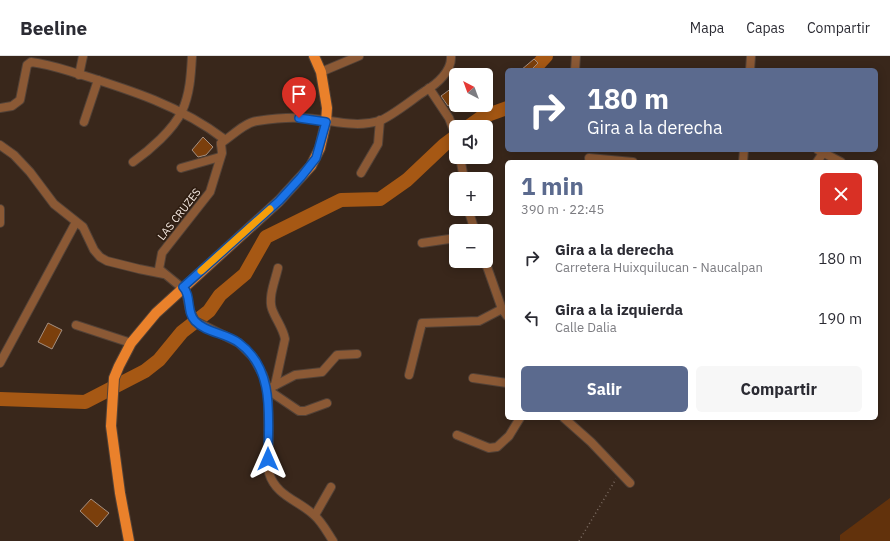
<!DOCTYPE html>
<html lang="es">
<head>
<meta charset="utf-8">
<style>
	:root { --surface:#fff; --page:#f7f7f7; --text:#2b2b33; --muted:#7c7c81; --line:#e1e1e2; --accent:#5b6a8e }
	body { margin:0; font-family:"IBM Plex Sans",sans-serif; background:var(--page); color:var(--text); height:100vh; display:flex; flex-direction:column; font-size:15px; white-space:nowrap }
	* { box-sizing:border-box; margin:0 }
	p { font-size:13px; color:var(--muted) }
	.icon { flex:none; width:22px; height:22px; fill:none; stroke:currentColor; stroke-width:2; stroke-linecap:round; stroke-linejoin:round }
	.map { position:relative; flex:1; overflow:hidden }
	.details { position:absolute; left:505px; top:104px; width:373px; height:260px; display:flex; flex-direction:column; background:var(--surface); border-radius:6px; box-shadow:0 2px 10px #0003 }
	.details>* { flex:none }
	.banner { position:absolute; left:505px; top:12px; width:373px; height:84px; border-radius:6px; box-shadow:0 2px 10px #0003; background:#5b6a8e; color:#fff; overflow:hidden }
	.needle { width:26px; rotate:319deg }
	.fabs { position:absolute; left:449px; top:12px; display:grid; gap:8px }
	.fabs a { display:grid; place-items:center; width:44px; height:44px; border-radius:6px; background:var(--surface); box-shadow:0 2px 10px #0003; font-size:20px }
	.pin { position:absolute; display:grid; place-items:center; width:34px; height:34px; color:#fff; margin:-41px -17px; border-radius:50% 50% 50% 0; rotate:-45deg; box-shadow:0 0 4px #0007 }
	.pin .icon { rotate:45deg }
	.me { position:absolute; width:44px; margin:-22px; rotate:0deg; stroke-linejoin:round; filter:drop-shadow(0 0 3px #0008) }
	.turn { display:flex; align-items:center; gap:14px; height:84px; padding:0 16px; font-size:18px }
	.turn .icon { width:52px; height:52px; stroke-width:2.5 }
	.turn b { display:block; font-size:28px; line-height:34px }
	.round { display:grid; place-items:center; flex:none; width:42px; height:42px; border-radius:6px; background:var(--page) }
	.summary { display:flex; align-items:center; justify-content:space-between; height:68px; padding:0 16px }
	h1 { font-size:24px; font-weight:800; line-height:30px; color:var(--accent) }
	.primary-button { display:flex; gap:8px; margin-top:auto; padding:8px 16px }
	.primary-button a { flex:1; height:46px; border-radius:6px; background:var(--accent); color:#fff; font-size:16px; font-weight:800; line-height:46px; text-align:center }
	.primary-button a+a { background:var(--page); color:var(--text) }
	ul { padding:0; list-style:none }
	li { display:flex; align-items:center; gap:12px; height:60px; padding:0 16px }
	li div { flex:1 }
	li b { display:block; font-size:15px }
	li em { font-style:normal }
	header { display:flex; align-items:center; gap:24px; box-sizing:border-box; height:56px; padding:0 20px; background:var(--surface); border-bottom:1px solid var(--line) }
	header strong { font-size:19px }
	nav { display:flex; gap:22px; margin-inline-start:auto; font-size:14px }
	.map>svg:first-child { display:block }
	.green { fill:#62320c }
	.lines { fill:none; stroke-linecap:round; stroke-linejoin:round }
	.river { stroke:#a65814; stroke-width:14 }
	.building { fill:#7b3f0c; stroke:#a58f80 }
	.minor-casing { stroke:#534237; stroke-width:10 }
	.major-casing { stroke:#534237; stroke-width:12 }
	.path { stroke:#7e6e64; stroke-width:1.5; stroke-dasharray:1 3; stroke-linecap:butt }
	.minor { stroke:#8b5935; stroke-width:8 }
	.major { stroke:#ea812b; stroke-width:10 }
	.route-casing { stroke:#114b97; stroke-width:10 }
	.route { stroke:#1a73e8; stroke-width:7 }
	.slow { stroke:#f59e0b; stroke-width:7 }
	.labels { text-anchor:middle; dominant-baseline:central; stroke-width:3.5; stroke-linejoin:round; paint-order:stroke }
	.street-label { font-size:11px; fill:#f6eae2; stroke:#2f1e12 }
</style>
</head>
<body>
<header>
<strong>Beeline</strong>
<nav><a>Mapa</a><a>Capas</a><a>Compartir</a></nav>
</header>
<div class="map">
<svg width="890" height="485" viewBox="0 0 890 485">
	<rect width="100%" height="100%" fill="#39271b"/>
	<polygon class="green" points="890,442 890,485 840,485 840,479"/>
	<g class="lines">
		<g class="river">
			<polyline points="533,14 546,0"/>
			<polyline points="468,71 482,61 507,52"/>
			<polyline points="0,343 85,346 145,315 159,304 182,276 209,255 220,239 245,218 266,181 341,144 380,143 407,124 444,89 456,80"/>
		</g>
	</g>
	<g class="building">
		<polygon points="534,3 538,7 531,14 521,14"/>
		<polygon points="456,29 456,45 448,50 441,40"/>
		<polygon points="203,81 213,91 206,99 198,101 192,94"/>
		<polygon points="48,267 62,274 52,293 38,286"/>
		<polygon points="91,443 109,457 97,471 80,455"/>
	</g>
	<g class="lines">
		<g class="minor-casing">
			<g id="minor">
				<polyline points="575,14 576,0"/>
				<polyline points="750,14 751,0"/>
				<polyline points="321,16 359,0"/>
				<polyline points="79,19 83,0"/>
				<polyline points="429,32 449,62 456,80"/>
				<path d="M 0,52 L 12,50 L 20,44 L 27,9 L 31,6 C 48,8 62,13 79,18 C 130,34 181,50 224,83 L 221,88"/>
				<polyline points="84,66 98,24"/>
				<path d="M 221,87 C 232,80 244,67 257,65 C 271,63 287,61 300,62 C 327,62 352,73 379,65 C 391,61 414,42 425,35 C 437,28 452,15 451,0"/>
				<path d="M 221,88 L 222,97 L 210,136 L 162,197 L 159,213 L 186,235 L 190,255 L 195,265 L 239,287 L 253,301 L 263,319 L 268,334 L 269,417 C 276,440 298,444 314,459 C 322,466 327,476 333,485"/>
				<polyline points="0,89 14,99 30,116 54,148 83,171 94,194 100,201 107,205 139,213 164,218"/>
				<polyline points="818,94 841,106"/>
				<polyline points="460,101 464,123"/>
				<polyline points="589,102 633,106"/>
				<path d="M 133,106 C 150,94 173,74 182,55 C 190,38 191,18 192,0"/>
				<polyline points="743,106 744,94"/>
				<polyline points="817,106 823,97"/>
				<polyline points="181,112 220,101"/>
				<polyline points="361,117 378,88 380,64"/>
				<polyline points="0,153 0,167"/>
				<polyline points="468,153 475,175"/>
				<polyline points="422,187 456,182"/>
				<polyline points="485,205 502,253 507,260"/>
				<polyline points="76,269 131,287"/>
				<polyline points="0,307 76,166"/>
				<polyline points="409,319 422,267 479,265 502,253"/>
				<polyline points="473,322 507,327"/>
				<path d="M 275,329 L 285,283 C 283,272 276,264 272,253 C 268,241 275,225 278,212"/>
				<polyline points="272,331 295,319 322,316 337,299 357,298"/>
				<polyline points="268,334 299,355 305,355 327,347"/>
				<polyline points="564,362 591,386 630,427"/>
				<polyline points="457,379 489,392 497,391 509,380 520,362"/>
				<polyline points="315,459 331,431"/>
			</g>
		</g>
		<g class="major-casing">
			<polyline id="major" points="129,485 120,437 111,370 114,322 119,310 131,287 156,257 279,145 311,110 320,92 326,66 327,52 321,16 314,0"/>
		</g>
		<polyline class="path" points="579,485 616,423"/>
		<use href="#minor" class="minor"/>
		<use href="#major" class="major"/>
	</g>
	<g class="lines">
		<g class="route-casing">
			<path id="route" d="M 268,403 C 268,363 276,314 239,287 C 226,277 206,277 195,265 C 186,256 192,240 183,231 L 279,145 L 301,121 L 316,102 L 326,66 L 299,62"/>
		</g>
		<use href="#route" class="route"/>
		<polyline class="slow" points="201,215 270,153"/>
	</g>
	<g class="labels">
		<g class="street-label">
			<text transform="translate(179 158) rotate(-52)">LAS CRUZES</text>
		</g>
	</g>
</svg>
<div class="fabs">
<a><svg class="needle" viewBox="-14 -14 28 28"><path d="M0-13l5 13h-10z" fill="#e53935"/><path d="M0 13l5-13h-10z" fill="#7c7c81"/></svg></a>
<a><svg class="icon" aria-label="sound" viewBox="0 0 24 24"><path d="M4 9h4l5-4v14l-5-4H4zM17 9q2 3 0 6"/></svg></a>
<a>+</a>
<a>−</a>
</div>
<div class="pin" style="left:299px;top:62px;background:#d93025"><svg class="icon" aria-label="arrive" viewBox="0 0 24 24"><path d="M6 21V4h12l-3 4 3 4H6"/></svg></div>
<svg class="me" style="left:268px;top:403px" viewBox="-20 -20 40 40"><path d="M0-17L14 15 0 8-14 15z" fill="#1a73e8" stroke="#fff" stroke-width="4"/></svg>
<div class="banner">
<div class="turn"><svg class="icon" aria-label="right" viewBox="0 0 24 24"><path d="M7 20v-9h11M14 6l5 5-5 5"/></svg><div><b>180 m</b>Gira a la derecha</div></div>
</div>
<section class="details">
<div class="summary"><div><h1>1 min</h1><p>390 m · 22:45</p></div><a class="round" style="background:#d93025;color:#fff"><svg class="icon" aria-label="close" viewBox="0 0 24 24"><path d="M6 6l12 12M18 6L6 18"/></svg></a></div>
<ul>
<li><svg class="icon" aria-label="right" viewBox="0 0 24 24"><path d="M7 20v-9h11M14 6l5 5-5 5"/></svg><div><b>Gira a la derecha</b><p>Carretera Huixquilucan - Naucalpan</p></div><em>180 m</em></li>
<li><svg class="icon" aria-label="left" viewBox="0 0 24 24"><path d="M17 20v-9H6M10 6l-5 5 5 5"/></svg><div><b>Gira a la izquierda</b><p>Calle Dalia</p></div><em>190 m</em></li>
</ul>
<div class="primary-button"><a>Salir</a><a>Compartir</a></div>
</section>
</div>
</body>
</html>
